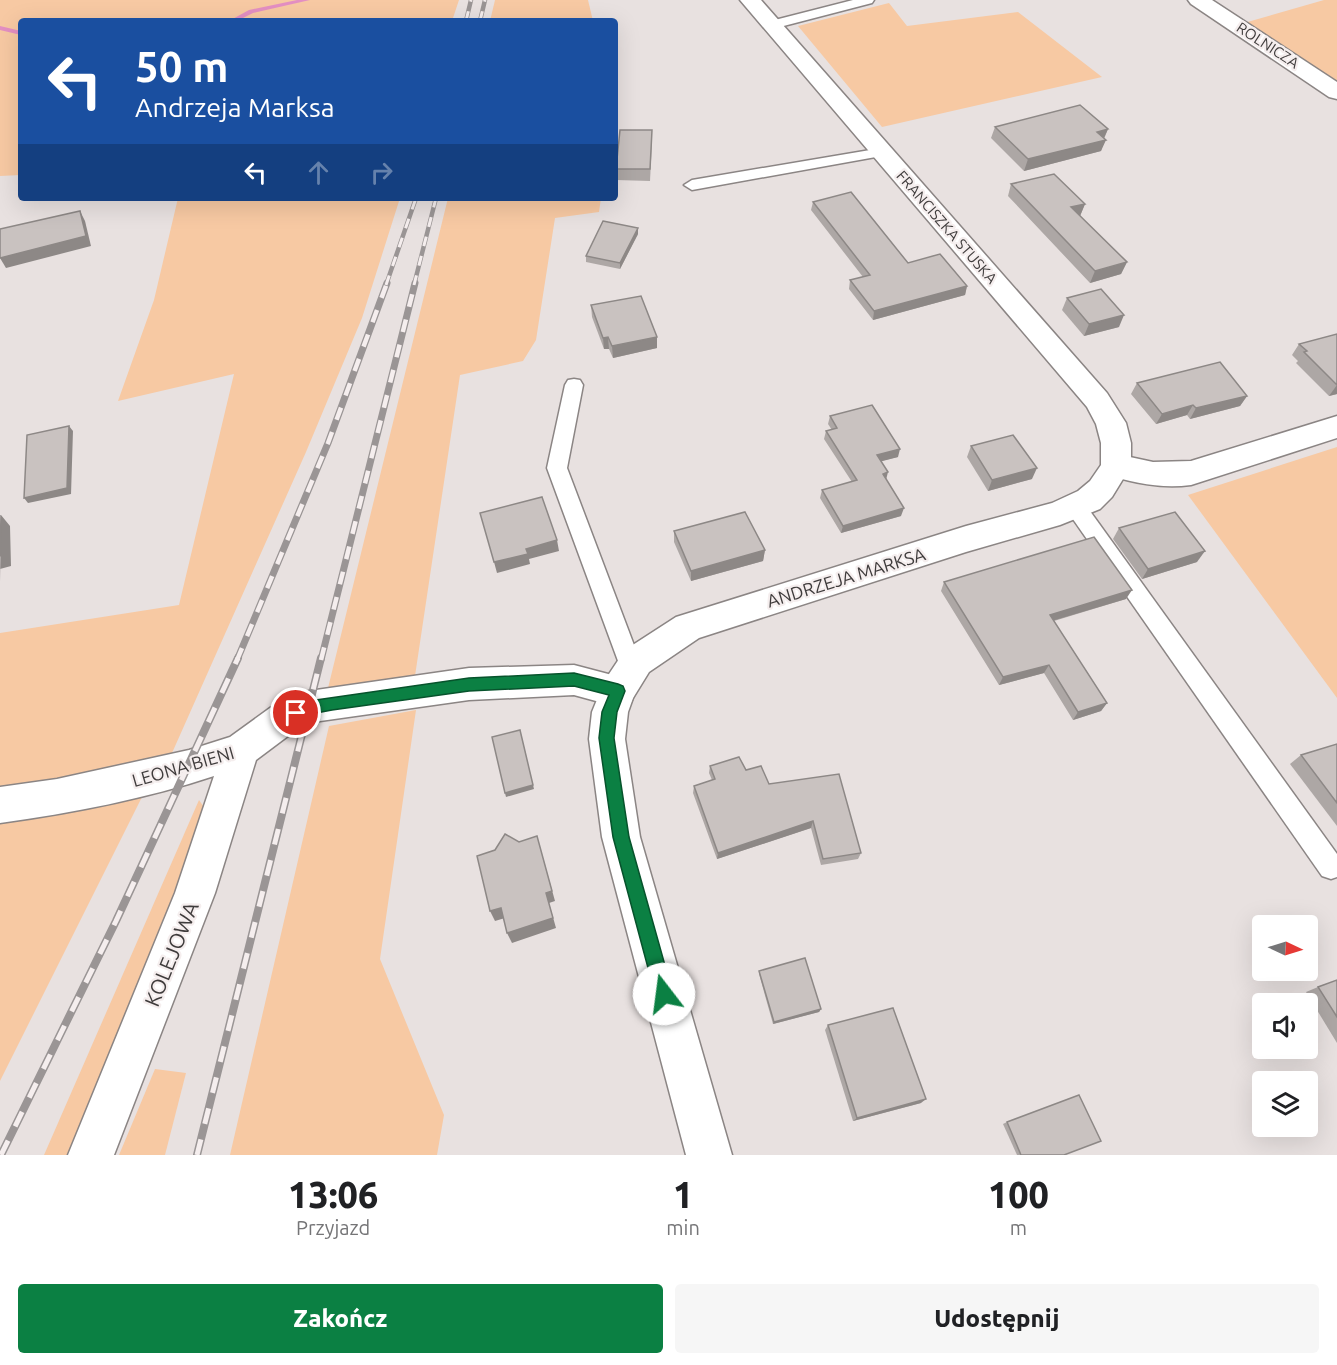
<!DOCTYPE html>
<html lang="pl">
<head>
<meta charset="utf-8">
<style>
	:root { --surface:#fff; --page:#f6f6f6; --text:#202124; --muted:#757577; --accent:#0b8043 }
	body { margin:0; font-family:Ubuntu,sans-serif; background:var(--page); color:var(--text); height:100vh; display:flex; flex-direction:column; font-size:22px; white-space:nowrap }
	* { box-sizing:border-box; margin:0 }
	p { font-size:20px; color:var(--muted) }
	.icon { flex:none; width:33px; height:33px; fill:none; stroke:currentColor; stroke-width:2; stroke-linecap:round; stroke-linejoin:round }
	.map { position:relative; height:1155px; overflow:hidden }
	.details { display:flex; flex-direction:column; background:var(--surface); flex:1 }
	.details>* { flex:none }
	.banner { position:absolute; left:18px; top:18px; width:600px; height:183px; border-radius:6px; box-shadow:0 6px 24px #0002; background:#1a4fa0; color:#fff; overflow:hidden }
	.needle { width:39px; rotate:94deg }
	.tools { position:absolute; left:1252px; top:915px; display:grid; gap:12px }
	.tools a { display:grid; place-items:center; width:66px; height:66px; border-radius:6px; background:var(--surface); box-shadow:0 6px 24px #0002; font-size:30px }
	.pin { position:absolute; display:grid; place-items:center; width:51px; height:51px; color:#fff; margin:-26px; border:3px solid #fff; border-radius:50%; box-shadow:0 2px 6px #0007 }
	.me { position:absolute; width:66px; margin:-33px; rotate:345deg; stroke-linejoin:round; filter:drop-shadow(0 0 4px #0008) }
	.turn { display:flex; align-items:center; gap:21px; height:126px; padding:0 18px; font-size:27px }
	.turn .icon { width:78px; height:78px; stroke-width:2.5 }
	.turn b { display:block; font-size:42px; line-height:51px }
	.lanes { display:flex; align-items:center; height:57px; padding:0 18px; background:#0003; justify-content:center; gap:30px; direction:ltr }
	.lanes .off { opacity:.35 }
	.eta { display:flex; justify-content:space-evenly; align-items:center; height:102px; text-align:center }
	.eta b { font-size:36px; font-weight:800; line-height:42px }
	.button { display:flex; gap:12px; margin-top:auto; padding:12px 18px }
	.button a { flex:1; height:69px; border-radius:6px; background:var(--accent); color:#fff; font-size:24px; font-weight:800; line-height:69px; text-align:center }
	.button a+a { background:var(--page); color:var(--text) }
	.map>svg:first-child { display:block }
	.green { fill:#f7c9a3 }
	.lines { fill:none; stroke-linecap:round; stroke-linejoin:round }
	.stream { fill:#e38fc2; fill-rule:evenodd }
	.lane-casing { stroke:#8b8584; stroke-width:3 }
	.street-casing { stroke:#8b8584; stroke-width:3 }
	.secondary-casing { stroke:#8b8584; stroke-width:3 }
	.lane { fill:#fff; fill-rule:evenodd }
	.street { fill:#fff; fill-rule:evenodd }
	.secondary { fill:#fff; fill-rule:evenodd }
	.rail-far2-casing { stroke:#9a9595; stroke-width:4.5 }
	.rail-far1-casing { stroke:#9a9595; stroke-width:7 }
	.rail-casing { stroke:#9a9595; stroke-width:8 }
	.rail-far2 { stroke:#f5eeee; stroke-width:3; stroke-dasharray:10; stroke-linecap:butt }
	.rail-far1 { stroke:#f5eeee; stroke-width:4.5; stroke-dasharray:13; stroke-linecap:butt }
	.rail { stroke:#f5eeee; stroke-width:5; stroke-dasharray:16; stroke-linecap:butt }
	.wall { fill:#ada7a5 }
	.shaded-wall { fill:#8d8886 }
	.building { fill:#c9c2c0; stroke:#8d8886; stroke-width:1.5 }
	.route { fill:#0b8043; stroke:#07532c; stroke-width:1.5 }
	.labels { text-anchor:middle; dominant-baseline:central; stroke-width:4.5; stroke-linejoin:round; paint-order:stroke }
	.far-street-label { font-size:15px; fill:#3f3c3c; stroke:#f5eeee }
	.street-label { font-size:18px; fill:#3f3c3c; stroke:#f5eeee }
	.near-street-label { font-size:21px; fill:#3f3c3c; stroke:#f5eeee }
</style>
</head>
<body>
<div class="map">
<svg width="1337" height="1155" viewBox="0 0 1337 1155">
	<rect width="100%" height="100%" fill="#e8e1e0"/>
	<g class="green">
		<polygon points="0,0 459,0 452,21 21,21 21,175 0,176"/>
		<polygon points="495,0 588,0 593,21 490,21"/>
		<polygon points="1324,0 1337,0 1337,85 1244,23"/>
		<polygon points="889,3 907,26 1018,12 1102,77 882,127 798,26"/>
		<polygon points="178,198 400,198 362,318 306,452 172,753 0,792 0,633 179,605 234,374 118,401 154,300"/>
		<polygon points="448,198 601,198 599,212 555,218 536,340 523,361 460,375 415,676 328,688"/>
		<polygon points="1337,447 1337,698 1188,495"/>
		<polygon points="416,710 380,959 444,1115 437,1155 230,1155 329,726"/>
		<polygon points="143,795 0,1081 0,816"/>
		<polygon points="199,800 208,813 75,1155 44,1155"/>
		<polygon points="155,1069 186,1073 165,1155 119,1155"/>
	</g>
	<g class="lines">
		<g class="stream">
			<polygon points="297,0 310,0 253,13 237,21 229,21 249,10"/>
			<polygon points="0,26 21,31 21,35 0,30"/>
		</g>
		<g class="lane-casing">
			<g id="lane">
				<polygon points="853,0 874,0 872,3 772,29 765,25 767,22"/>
				<polygon points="882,148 889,152 887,155 692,190 684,185 692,180"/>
				<polygon points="574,379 580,380 583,385 567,468 643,669 640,676 632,679 624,676 621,669 547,468 565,385 568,380"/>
				<polygon points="1075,498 1082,500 1337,854 1337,877 1331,879 1322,876 1068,512 1065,506 1068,500"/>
			</g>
		</g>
		<g class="street-casing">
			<g id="street">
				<polygon points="1188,0 1212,0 1337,82 1337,99 1329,97 1191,4"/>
				<path d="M 1337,416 L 1337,438 L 1191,485 C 1161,489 1134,483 1105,474 L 1101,466 L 1105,458 L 1116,454 L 1153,462 L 1191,461 Z"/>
				<path d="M 574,665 L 631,680 L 636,691 L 631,702 L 618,707 L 574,695 L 469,700 L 313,722 L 296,730 L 256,760 L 215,893 L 114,1155 L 68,1155 L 175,893 L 214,776 C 145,799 72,813 0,823 L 0,787 L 57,779 L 189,750 L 230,737 L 270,708 L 309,691 L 469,668 Z"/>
			</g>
		</g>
		<g class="secondary-casing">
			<polygon id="secondary" points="740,0 761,0 1107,393 1126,423 1131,443 1131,466 1112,497 1100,509 1060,525 966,552 699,638 649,672 633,698 628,712 625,739 640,837 732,1155 686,1155 602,837 589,739 592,712 605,680 625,650 676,617 966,526 1052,503 1078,491 1090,481 1101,465 1101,443 1096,424 1087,407"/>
		</g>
		<use href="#lane" class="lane"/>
		<use href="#street" class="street"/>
		<use href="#secondary" class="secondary"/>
		<g class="rail-far2-casing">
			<g id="rail-far2">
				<polyline points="466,21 471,0"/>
				<polyline points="480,21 485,0"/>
				<polyline points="386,285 416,198"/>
				<polyline points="414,285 436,198"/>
			</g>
		</g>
		<g class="rail-far1-casing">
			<g id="rail-far1">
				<polyline points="237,660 328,443 387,283"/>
				<polyline points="321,660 415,283"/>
			</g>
		</g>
		<g class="rail-casing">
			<g id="rail">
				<polyline points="1,1155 116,921 238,658"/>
				<polyline points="197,1155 321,658"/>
			</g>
		</g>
		<use href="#rail-far2" class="rail-far2"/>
		<use href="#rail-far1" class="rail-far1"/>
		<use href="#rail" class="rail"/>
	</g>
	<g class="wall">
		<polygon points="995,127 1108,129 1104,139 1101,151 1024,171 991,138"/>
		<polygon points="652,142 650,181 616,180 616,169"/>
		<polygon points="1011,184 1085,204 1080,216 1127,262 1121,274 1090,283 1008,196"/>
		<polygon points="813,202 908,263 967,286 965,295 873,320 849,289 850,280 863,277 811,210"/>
		<polygon points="638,234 620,269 586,262 586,256"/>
		<polygon points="1067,298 1119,327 1084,336 1062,310"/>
		<polygon points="591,305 657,337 657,348 613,358 609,349 604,349 592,317"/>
		<polygon points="1337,334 1337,394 1329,396 1296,363 1298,361 1292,355 1299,344"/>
		<polygon points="1137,383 1247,396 1240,406 1190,419 1187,415 1156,424 1131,394"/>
		<polygon points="830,416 898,457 881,461 886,480 901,516 841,533 820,498 822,490 852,482 824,439 826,431 832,430 828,424"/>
		<polygon points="971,446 1032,479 988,491 967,457"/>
		<polygon points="1119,528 1197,562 1142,579 1113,539"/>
		<polygon points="674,531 765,550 763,561 691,581 674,542"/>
		<polygon points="944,582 1126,599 1054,621 1107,703 1101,711 1073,720 1044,673 999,685 941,591"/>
		<polygon points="1337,744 1337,826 1290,764 1301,755"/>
		<polygon points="710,766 746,770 769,784 861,853 858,859 821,865 811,828 717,859 693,793 694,786 712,780 709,773"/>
		<polygon points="759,971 821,1009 819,1012 773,1024 759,974"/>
		<polygon points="1337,980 1337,1043 1306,992 1318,987"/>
		<polygon points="828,1025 921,1103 853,1121 825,1030"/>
		<polygon points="1007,1122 1064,1155 1017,1155 1003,1124"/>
	</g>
	<g class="shaded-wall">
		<polygon points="1108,129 1103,140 1106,140 1101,151 1024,171 1028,159 1097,132"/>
		<polygon points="1085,204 1080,216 1071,207"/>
		<polygon points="80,211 85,221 91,246 6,268 0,258"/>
		<polygon points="638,228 638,234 620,269 620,263"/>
		<polygon points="1127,262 1121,274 1090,283 1095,271"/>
		<polygon points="967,286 965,295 873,320 874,311"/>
		<polygon points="1124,315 1119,327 1084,336 1089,324"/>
		<polygon points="608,337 609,349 604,349 603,338"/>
		<polygon points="657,337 657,348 613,358 612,346"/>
		<polygon points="1337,385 1337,394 1329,396"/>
		<polygon points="1247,396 1240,406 1190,419 1196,408"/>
		<polygon points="1193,405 1187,415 1156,424 1162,414"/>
		<polygon points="69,426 73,431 71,494 28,503 24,498"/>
		<polygon points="900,449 898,457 875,463 877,455"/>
		<polygon points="1037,468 1032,479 988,491 992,480"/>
		<polygon points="888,472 886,480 883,474"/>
		<polygon points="904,508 901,516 841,533 843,526"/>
		<polygon points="1,515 10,526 11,566 0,569 0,582"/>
		<polygon points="557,540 559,551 529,559 530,564 497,573 494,562 526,549"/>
		<polygon points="765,550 763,561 691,581 691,571"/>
		<polygon points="1205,551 1197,562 1142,579 1148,569"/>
		<polygon points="1132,590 1126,599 1045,623 1050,615"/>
		<polygon points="1049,665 1044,673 999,685 1003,677"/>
		<polygon points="1107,703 1101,711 1073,720 1078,712"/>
		<polygon points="520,730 534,789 506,797 505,793"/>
		<polygon points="813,821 811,828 717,859 718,853"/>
		<polygon points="537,836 555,901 549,903 556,928 512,943 507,933"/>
		<polygon points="501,908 505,918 495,921 490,911"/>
		<polygon points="821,1009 819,1012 773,1024 774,1022"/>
		<polygon points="926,1099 921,1103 853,1121 857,1118"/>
	</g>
	<g class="building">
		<polygon points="1080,105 1108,129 1097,132 1106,140 1028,159 995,127"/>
		<polygon points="620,130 652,130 650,169 616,169"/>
		<polygon points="1054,174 1085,204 1071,207 1127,262 1095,271 1011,184"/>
		<polygon points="851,192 908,263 940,254 967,286 874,311 850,280 870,275 813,202"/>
		<polygon points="80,211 86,236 0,258 0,229"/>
		<polygon points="603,221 638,228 620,263 586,256"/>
		<polygon points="1101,289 1124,315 1089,324 1067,298"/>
		<polygon points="641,296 657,337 612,346 608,337 603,338 591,305"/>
		<polygon points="1337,334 1337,385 1304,352 1307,351 1299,344"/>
		<polygon points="1220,362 1247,396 1196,408 1193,405 1162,414 1137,383"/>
		<polygon points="872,405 900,449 877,455 888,472 883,474 904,508 843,526 822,490 857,480 826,431 837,428 830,416"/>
		<polygon points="69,426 67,488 24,498 27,435"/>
		<polygon points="1013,435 1037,468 992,480 971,446"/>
		<polygon points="542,497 557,540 526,549 528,554 494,562 480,513"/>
		<polygon points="745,512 765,550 691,571 674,531"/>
		<polygon points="1175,512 1205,551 1148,569 1119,528"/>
		<polygon points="0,515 1,555 0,556"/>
		<polygon points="1094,537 1132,590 1050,615 1107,703 1078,712 1049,665 1003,677 944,582"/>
		<polygon points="520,730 533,785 505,793 492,737"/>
		<polygon points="1337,744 1337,803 1301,755"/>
		<polygon points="739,757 746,770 761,766 769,784 839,774 861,853 823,859 813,821 718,853 694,786 715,779 710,766"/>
		<polygon points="505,834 519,842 537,836 552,891 546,893 553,918 507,933 501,908 490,911 477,856 495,850"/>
		<polygon points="805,958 821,1009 774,1022 759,971"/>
		<polygon points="1337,980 1337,1017 1318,987"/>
		<polygon points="893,1008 926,1099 857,1118 828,1025"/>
		<polygon points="1079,1095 1101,1141 1064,1155 1021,1155 1007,1122"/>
	</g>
	<polygon class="route" points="574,673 618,684 623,686 625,691 617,712 614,738 629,837 673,994 670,1000 664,1003 658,1000 655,994 613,837 599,738 602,712 609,695 574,686 469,691 332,710 311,714 296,720 291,718 288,713 291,709 309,701 469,678"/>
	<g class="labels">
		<g class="far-street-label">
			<text transform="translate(1268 45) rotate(33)">ROLNICZA</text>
			<text transform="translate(947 227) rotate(49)">FRANCISZKA STUSKA</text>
		</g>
		<g class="street-label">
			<text transform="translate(846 577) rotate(-17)">ANDRZEJA MARKSA</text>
			<text transform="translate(183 766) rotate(-16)">LEONA BIENI</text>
		</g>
		<g class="near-street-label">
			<text transform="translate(171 954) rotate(-68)">KOLEJOWA</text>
		</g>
	</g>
</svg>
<div class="tools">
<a><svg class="needle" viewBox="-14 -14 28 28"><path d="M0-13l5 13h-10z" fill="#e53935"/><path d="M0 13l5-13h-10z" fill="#757577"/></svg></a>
<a><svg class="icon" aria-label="sound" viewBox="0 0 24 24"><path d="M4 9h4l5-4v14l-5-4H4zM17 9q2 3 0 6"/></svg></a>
<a><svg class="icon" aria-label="layers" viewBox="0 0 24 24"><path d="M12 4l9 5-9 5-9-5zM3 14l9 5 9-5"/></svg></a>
</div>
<div class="pin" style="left:296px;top:713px;background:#d93025"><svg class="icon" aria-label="arrive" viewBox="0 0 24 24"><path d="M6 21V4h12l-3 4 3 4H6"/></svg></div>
<svg class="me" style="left:664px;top:994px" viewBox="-20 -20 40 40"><circle r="19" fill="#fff"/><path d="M0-13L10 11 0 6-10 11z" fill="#0b8043"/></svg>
<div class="banner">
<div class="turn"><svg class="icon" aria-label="left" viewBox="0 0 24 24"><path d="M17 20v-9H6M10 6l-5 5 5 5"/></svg><div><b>50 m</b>Andrzeja Marksa</div></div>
<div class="lanes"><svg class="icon" aria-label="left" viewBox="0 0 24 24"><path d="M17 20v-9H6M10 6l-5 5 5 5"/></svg><svg class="icon off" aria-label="ahead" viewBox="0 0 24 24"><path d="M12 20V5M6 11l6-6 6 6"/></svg><svg class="icon off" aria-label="right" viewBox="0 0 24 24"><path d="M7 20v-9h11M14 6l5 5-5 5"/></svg></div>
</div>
</div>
<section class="details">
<div class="eta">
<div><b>13:06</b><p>Przyjazd</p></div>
<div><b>1</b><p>min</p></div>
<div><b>100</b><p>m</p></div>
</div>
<div class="button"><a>Zakończ</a><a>Udostępnij</a></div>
</section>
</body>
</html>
